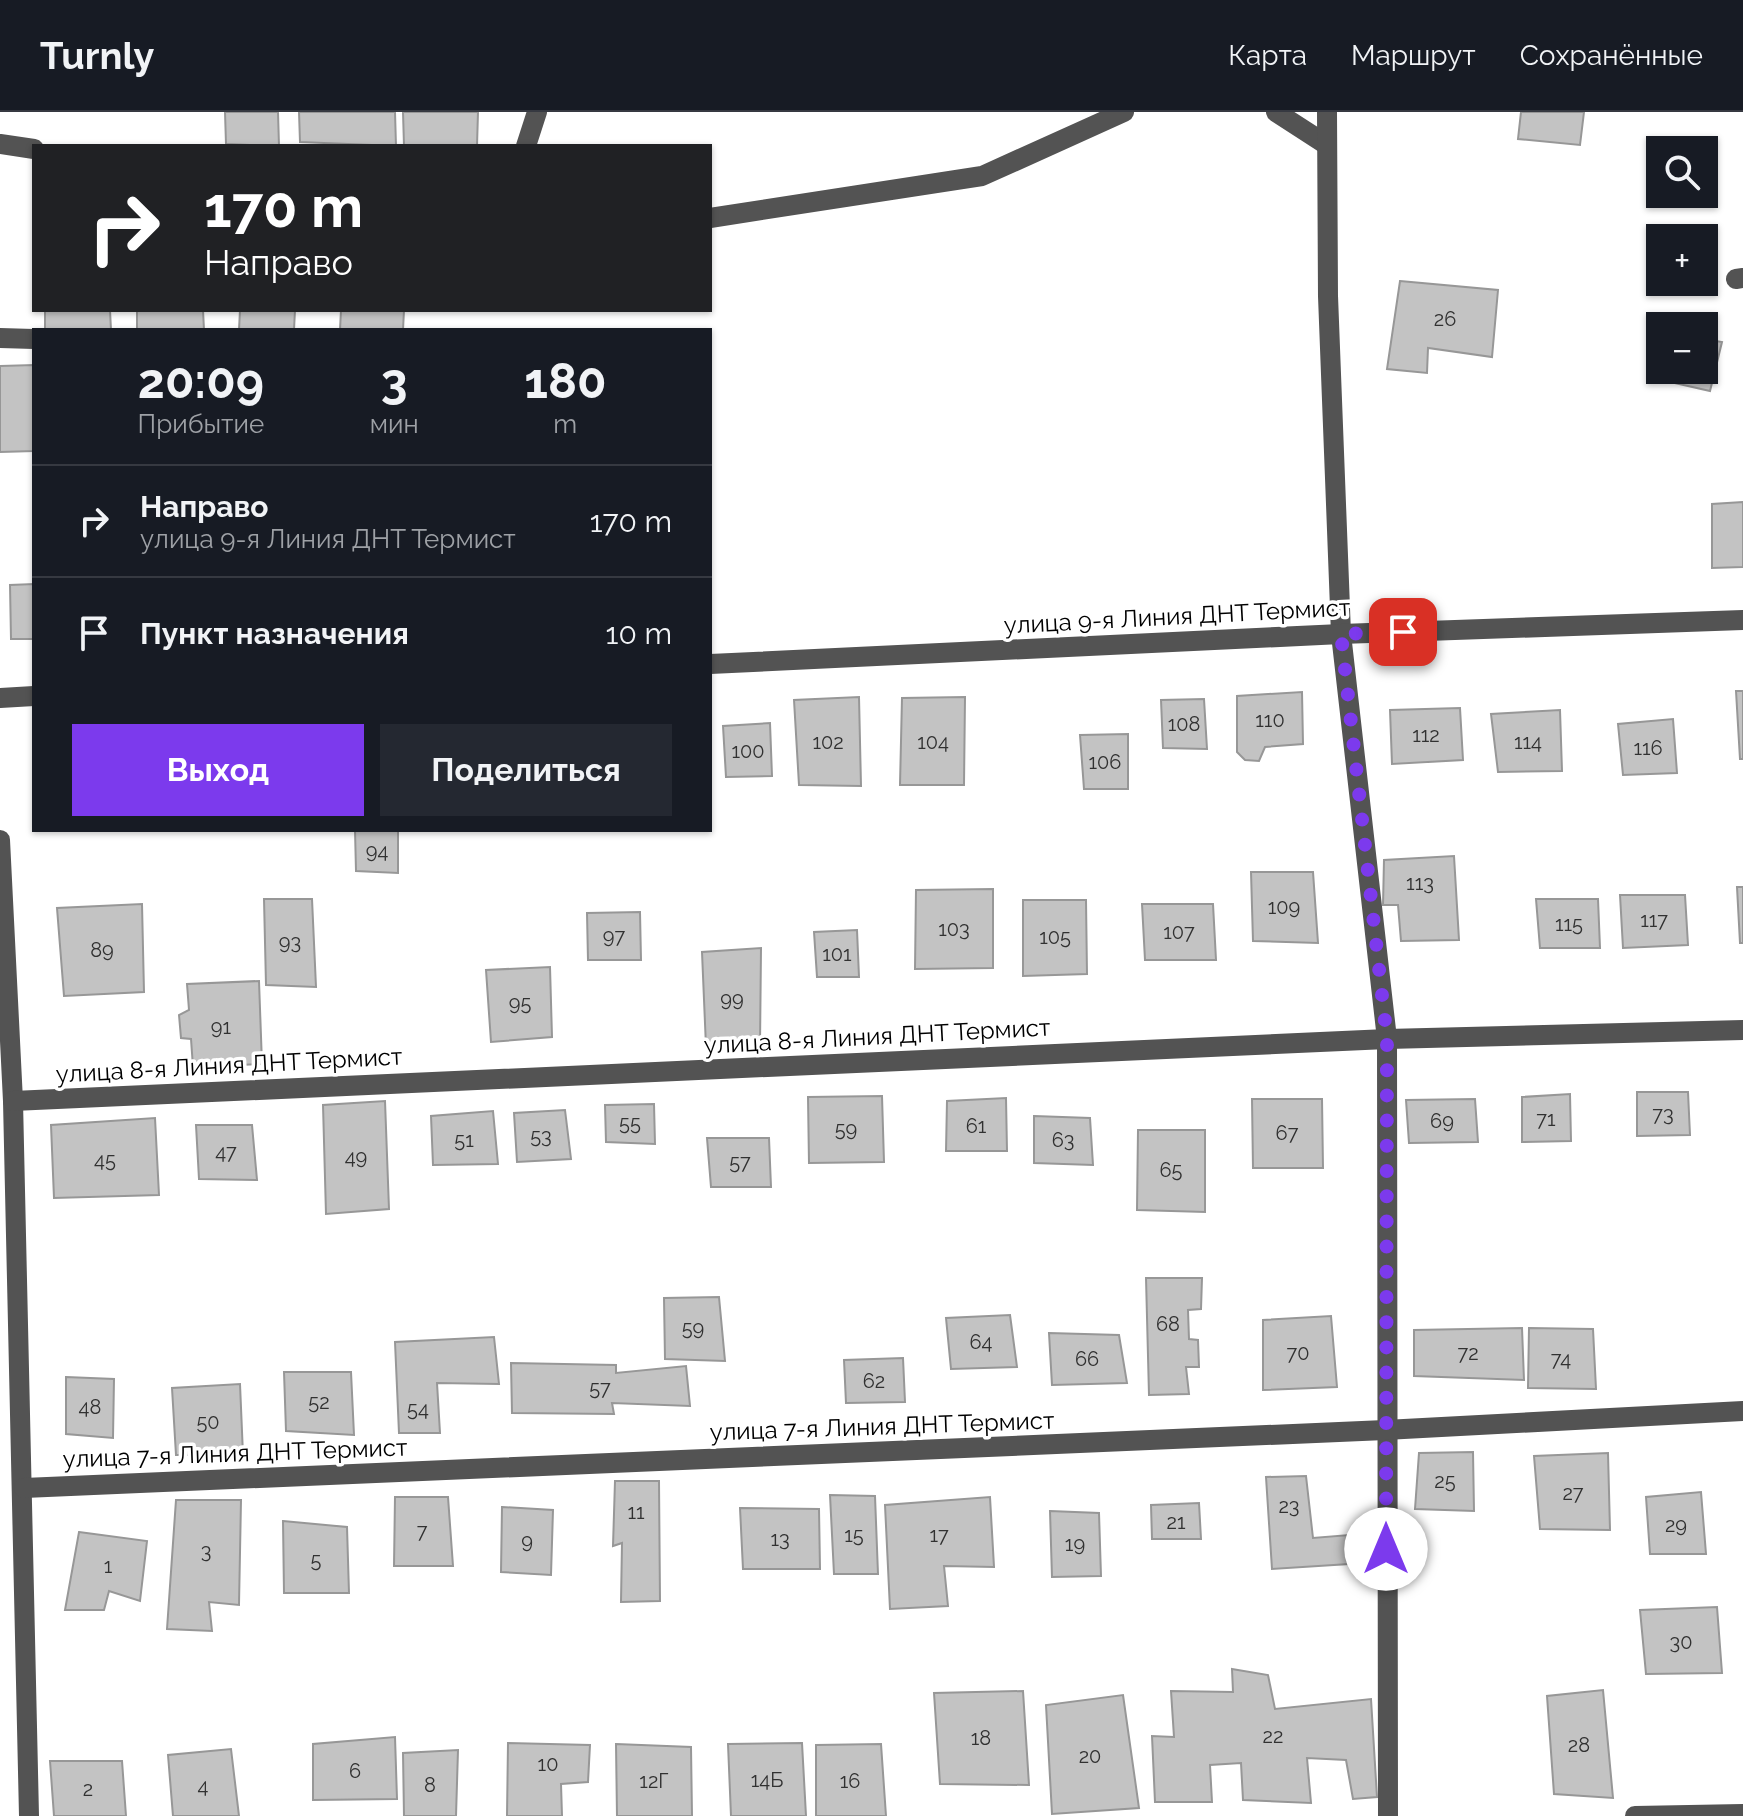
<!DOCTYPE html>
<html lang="ru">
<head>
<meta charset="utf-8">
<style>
	:root { --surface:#171b24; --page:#242831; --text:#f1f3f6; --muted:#9ea1a6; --line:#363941; --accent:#7c3aed }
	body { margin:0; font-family:Raleway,sans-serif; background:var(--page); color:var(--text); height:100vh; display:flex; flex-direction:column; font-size:30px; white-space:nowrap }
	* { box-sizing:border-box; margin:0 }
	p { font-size:26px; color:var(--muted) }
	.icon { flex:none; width:44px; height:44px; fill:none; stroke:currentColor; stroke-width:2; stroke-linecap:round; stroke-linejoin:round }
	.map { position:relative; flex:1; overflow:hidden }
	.details { position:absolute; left:32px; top:216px; width:680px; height:504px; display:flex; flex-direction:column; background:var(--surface); border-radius:0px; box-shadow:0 2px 6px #0004 }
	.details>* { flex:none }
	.guide { position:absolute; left:32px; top:32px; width:680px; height:168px; border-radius:0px; box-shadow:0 2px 6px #0004; background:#202124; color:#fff; overflow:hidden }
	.controls { position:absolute; left:1646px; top:24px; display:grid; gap:16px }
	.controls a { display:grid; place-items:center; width:72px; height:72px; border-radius:0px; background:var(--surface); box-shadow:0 2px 6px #0004; font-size:40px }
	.pin { position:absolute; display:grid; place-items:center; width:68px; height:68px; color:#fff; margin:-34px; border-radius:16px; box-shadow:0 4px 12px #0006 }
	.me { position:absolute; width:88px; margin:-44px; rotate:0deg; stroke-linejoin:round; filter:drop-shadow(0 0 6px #0008) }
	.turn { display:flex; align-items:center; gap:28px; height:168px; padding:0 40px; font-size:36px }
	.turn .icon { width:104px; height:104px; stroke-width:2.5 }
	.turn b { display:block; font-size:56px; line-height:68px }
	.eta { display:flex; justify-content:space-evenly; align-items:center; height:136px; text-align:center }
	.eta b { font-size:48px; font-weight:700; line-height:56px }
	.primary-button { display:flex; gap:16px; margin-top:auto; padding:16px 40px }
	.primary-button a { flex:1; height:92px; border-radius:0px; background:var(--accent); color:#fff; font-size:32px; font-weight:700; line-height:92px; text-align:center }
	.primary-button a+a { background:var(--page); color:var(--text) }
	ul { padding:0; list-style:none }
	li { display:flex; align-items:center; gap:24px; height:112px; padding:0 40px; border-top:2px solid var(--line) }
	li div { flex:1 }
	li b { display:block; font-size:30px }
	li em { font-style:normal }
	header { display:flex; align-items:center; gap:48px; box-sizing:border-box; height:112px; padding:0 40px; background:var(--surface); border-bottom:2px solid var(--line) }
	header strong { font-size:38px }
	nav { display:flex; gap:44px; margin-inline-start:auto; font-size:28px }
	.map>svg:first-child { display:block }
	.building { fill:#c3c3c3; stroke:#979797; stroke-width:2 }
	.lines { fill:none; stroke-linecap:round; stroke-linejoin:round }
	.minor { stroke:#535353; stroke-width:20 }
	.route { stroke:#7c3aed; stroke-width:14; stroke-dasharray:0 25.2 }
	.labels { text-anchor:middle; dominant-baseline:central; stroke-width:7; stroke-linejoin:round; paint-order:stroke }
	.number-label { font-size:20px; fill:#313131 }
	.street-label { font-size:24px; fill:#000; stroke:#fff }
</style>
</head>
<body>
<header>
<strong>Turnly</strong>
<nav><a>Карта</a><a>Маршрут</a><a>Сохранённые</a></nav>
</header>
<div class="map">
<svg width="1743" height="1704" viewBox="0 0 1743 1704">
	<rect width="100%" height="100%" fill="#fff"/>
	<g class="building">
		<polygon points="225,0 278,0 279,34 226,32"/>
		<polygon points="299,0 395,0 396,34 300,30"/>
		<polygon points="403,0 478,0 477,34 404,34"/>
		<polygon points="1521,0 1584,0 1580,33 1518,27"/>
		<polygon points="1400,169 1498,178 1492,245 1428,236 1427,261 1387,257"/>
		<polygon points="45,198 110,198 111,218 45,218"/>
		<polygon points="137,198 203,198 204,218 137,218"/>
		<polygon points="240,198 295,198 294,218 239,218"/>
		<polygon points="341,198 404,198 403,218 340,218"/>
		<polygon points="1704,227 1722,230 1710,279 1657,267 1660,250 1660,258 1704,258"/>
		<polygon points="34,253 34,339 0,340 0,254"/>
		<polygon points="1743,390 1743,455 1712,456 1712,392"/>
		<polygon points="34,472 34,527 11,527 10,473"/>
		<polygon points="1736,579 1743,579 1743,647 1740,647"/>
		<polygon points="1302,580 1303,632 1265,635 1259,649 1245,648 1237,640 1237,584"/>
		<polygon points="859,585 861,674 799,673 794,588"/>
		<polygon points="965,585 964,673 900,673 902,586"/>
		<polygon points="1204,587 1207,637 1163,636 1161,588"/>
		<polygon points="1460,596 1463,648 1392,652 1390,598"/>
		<polygon points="1560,598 1562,659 1498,660 1491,602"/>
		<polygon points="1673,607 1677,661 1623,663 1618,612"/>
		<polygon points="770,611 772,664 726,665 723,614"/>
		<polygon points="1128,622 1128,677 1084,677 1080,623"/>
		<polygon points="355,718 398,718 398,761 356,759"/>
		<polygon points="1454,744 1459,828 1401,829 1398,793 1383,793 1384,748"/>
		<polygon points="1251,760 1313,760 1318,831 1253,829"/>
		<polygon points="1737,775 1743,775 1743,831 1740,831"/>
		<polygon points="993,777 993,856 915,857 916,778"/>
		<polygon points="1620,783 1685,783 1688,833 1623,836"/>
		<polygon points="264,787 312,787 316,875 266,873"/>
		<polygon points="1536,787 1598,787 1600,836 1540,836"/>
		<polygon points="1023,788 1086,788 1087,862 1023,864"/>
		<polygon points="142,792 144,880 64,884 57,796"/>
		<polygon points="1142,792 1213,792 1216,848 1145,848"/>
		<polygon points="640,800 641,848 588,848 587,801"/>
		<polygon points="857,818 859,865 817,865 814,820"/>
		<polygon points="761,836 760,934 706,935 702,840"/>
		<polygon points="550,855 552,925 491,930 486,858"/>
		<polygon points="259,869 262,952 193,955 191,927 181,926 179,903 189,898 187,872"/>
		<polygon points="1637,980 1688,980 1690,1023 1637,1024"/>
		<polygon points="1570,982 1571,1029 1522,1030 1522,985"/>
		<polygon points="882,984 884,1050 809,1051 808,985"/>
		<polygon points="1006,986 1007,1039 946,1039 947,989"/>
		<polygon points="1252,987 1322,987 1323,1056 1253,1056"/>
		<polygon points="1475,987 1478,1030 1409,1031 1406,988"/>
		<polygon points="385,989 389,1097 326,1102 323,993"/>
		<polygon points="654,992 655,1032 606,1030 605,993"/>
		<polygon points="565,998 571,1047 517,1050 514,1001"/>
		<polygon points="493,999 498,1052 433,1053 431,1004"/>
		<polygon points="1034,1004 1090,1006 1093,1053 1034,1051"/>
		<polygon points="155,1006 159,1083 54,1086 51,1013"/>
		<polygon points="196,1013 252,1013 257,1068 199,1067"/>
		<polygon points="1138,1018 1205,1018 1205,1100 1137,1098"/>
		<polygon points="707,1026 769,1026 771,1075 711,1075"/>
		<polygon points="1146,1166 1202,1166 1201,1197 1188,1198 1189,1227 1198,1228 1199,1255 1186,1255 1189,1282 1149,1283"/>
		<polygon points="719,1185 725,1249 665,1247 664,1186"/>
		<polygon points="1010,1203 1017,1255 951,1257 946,1206"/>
		<polygon points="1331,1204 1337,1275 1263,1278 1263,1208"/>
		<polygon points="1522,1216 1524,1268 1414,1264 1414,1218"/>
		<polygon points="1529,1216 1593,1217 1596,1277 1528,1276"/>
		<polygon points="1049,1221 1119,1223 1127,1271 1052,1273"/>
		<polygon points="494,1225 499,1272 437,1271 440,1321 399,1321 395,1230"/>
		<polygon points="903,1246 905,1290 846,1291 844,1248"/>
		<polygon points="511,1251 616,1253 616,1261 686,1254 690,1294 612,1291 614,1302 512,1301"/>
		<polygon points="284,1260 351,1260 354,1323 286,1319"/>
		<polygon points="66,1265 114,1267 113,1326 66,1322"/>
		<polygon points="240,1272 243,1343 176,1343 172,1276"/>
		<polygon points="1473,1340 1474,1399 1415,1397 1419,1341"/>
		<polygon points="1608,1341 1610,1418 1540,1417 1534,1344"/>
		<polygon points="1306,1364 1313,1426 1349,1423 1349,1452 1272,1457 1266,1365"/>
		<polygon points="615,1369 659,1369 660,1489 621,1490 622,1431 613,1434"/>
		<polygon points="1701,1380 1706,1442 1650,1442 1646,1385"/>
		<polygon points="830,1383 875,1384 878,1462 834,1462"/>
		<polygon points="395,1385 448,1385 453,1454 394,1454"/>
		<polygon points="990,1385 994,1455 944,1454 948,1494 890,1497 885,1393"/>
		<polygon points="176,1388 241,1388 239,1493 209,1490 212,1519 167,1517"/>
		<polygon points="1199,1391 1201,1427 1152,1427 1151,1393"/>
		<polygon points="502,1395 553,1398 551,1463 501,1460"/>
		<polygon points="740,1396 819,1397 820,1457 743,1457"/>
		<polygon points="1050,1399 1099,1401 1101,1464 1052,1465"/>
		<polygon points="283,1409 347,1415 349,1481 284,1481"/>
		<polygon points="79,1420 147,1429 140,1489 109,1479 104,1498 65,1498"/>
		<polygon points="1717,1495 1722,1561 1646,1562 1640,1498"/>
		<polygon points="1232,1557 1268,1563 1275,1597 1371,1587 1377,1685 1353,1687 1346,1648 1307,1646 1311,1691 1243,1688 1241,1651 1210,1653 1212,1690 1155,1690 1152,1624 1174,1625 1171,1579 1233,1580"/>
		<polygon points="1603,1578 1613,1686 1554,1682 1547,1584"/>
		<polygon points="1023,1579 1029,1673 940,1672 934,1581"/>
		<polygon points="1123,1583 1139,1696 1052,1702 1046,1593"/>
		<polygon points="395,1625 397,1687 313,1688 313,1632"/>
		<polygon points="508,1631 590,1633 588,1670 561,1672 562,1704 507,1704"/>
		<polygon points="802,1631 806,1704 731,1704 728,1632"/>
		<polygon points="616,1632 691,1635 692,1704 617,1704"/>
		<polygon points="881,1632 886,1704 816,1704 816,1633"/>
		<polygon points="231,1637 239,1704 173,1704 168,1643"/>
		<polygon points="458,1638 456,1704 404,1704 403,1641"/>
		<polygon points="50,1649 122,1649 126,1704 54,1704"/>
	</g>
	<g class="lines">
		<g class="minor">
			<polyline points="1276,0 1327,33"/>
			<polyline points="1327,0 1328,184 1341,522 1387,927 1388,1704"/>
			<polyline points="0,32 34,37"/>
			<polyline points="526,34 537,0"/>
			<polyline points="710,106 982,64 1124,0"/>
			<polyline points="1736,167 1743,166"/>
			<polyline points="0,226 34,227"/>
			<polyline points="710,552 1341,522 1743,508"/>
			<polyline points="0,586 34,584"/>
			<polyline points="0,728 13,989 29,1704"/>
			<polyline points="13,989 1387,927 1743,918"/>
			<polyline points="24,1376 1385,1318 1743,1299"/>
			<polyline points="1635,1704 1743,1702"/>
		</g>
	</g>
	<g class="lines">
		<polyline class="route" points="1386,1437 1387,927 1341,522 1403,520"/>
	</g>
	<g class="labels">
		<g class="number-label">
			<text x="1445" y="207">26</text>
			<text x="1270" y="608">110</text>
			<text x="1184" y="612">108</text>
			<text x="1426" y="623">112</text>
			<text x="828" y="630">102</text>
			<text x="933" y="630">104</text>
			<text x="1528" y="630">114</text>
			<text x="1648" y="636">116</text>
			<text x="748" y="639">100</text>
			<text x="1105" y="650">106</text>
			<text x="377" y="739">94</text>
			<text x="1420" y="771">113</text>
			<text x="1284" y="795">109</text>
			<text x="1654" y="808">117</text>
			<text x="1569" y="812">115</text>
			<text x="954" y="817">103</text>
			<text x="1179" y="820">107</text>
			<text x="614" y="824">97</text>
			<text x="1055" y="825">105</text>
			<text x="290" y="830">93</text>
			<text x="102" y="838">89</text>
			<text x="837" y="842">101</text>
			<text x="732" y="887">99</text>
			<text x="520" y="891">95</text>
			<text x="221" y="915">91</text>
			<text x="1663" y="1002">73</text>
			<text x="1546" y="1007">71</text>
			<text x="1442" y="1009">69</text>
			<text x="630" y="1011">55</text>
			<text x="976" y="1014">61</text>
			<text x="846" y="1017">59</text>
			<text x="1287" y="1021">67</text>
			<text x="541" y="1024">53</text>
			<text x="464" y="1028">51</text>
			<text x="1063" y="1028">63</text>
			<text x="226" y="1040">47</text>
			<text x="356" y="1045">49</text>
			<text x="105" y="1048">45</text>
			<text x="740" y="1050">57</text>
			<text x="1171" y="1058">65</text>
			<text x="1168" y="1212">68</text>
			<text x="693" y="1216">59</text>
			<text x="981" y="1230">64</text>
			<text x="1298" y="1241">70</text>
			<text x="1468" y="1241">72</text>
			<text x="1087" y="1247">66</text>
			<text x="1561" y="1247">74</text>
			<text x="874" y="1269">62</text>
			<text x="600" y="1276">57</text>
			<text x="319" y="1290">52</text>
			<text x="90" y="1295">48</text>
			<text x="418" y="1297">54</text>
			<text x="208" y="1310">50</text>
			<text x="1445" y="1369">25</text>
			<text x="1573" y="1381">27</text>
			<text x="1289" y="1394">23</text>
			<text x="636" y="1400">11</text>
			<text x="1176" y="1410">21</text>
			<text x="1676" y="1413">29</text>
			<text x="422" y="1419">7</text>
			<text x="854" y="1423">15</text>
			<text x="939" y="1423">17</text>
			<text x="780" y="1427">13</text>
			<text x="527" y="1429">9</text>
			<text x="1075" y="1432">19</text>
			<text x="206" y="1439">3</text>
			<text x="316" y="1448">5</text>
			<text x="108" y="1454">1</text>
			<text x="1681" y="1530">30</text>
			<text x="1273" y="1624">22</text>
			<text x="981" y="1626">18</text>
			<text x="1579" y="1633">28</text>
			<text x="1090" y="1644">20</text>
			<text x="548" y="1652">10</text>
			<text x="355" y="1659">6</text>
			<text x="767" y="1668">14Б</text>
			<text x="654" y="1669">12Г</text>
			<text x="850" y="1669">16</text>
			<text x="430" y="1673">8</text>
			<text x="203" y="1674">4</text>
			<text x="88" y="1677">2</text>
		</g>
		<g class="street-label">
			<text transform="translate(1177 504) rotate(-3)">улица 9-я Линия ДНТ Термист</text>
			<text transform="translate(877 924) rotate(-3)">улица 8-я Линия ДНТ Термист</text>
			<text transform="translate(229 953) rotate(-3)">улица 8-я Линия ДНТ Термист</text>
			<text transform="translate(882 1314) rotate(-2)">улица 7-я Линия ДНТ Термист</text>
			<text transform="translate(235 1341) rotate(-2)">улица 7-я Линия ДНТ Термист</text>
		</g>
	</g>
</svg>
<div class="controls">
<a><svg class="icon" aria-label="search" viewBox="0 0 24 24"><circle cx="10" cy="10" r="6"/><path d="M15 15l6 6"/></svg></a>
<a>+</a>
<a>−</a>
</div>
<div class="pin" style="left:1403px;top:520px;background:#d93025"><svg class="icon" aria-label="arrive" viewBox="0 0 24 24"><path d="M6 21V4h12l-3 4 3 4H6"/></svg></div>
<svg class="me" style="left:1386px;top:1437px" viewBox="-20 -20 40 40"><circle r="19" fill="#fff"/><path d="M0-13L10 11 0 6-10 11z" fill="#7c3aed"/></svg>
<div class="guide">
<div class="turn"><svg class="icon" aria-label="right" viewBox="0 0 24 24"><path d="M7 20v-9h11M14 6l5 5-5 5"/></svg><div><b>170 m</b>Направо</div></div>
</div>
<section class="details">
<div class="eta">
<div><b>20:09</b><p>Прибытие</p></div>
<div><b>3</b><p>мин</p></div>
<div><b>180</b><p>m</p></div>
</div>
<ul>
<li><svg class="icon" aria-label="right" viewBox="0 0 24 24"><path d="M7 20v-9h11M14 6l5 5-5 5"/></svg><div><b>Направо</b><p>улица 9-я Линия ДНТ Термист</p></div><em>170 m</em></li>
<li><svg class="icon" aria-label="arrive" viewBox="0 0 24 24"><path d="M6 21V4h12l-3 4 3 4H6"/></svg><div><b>Пункт назначения</b></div><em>10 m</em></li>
</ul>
<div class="primary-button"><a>Выход</a><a>Поделиться</a></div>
</section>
</div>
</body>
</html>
